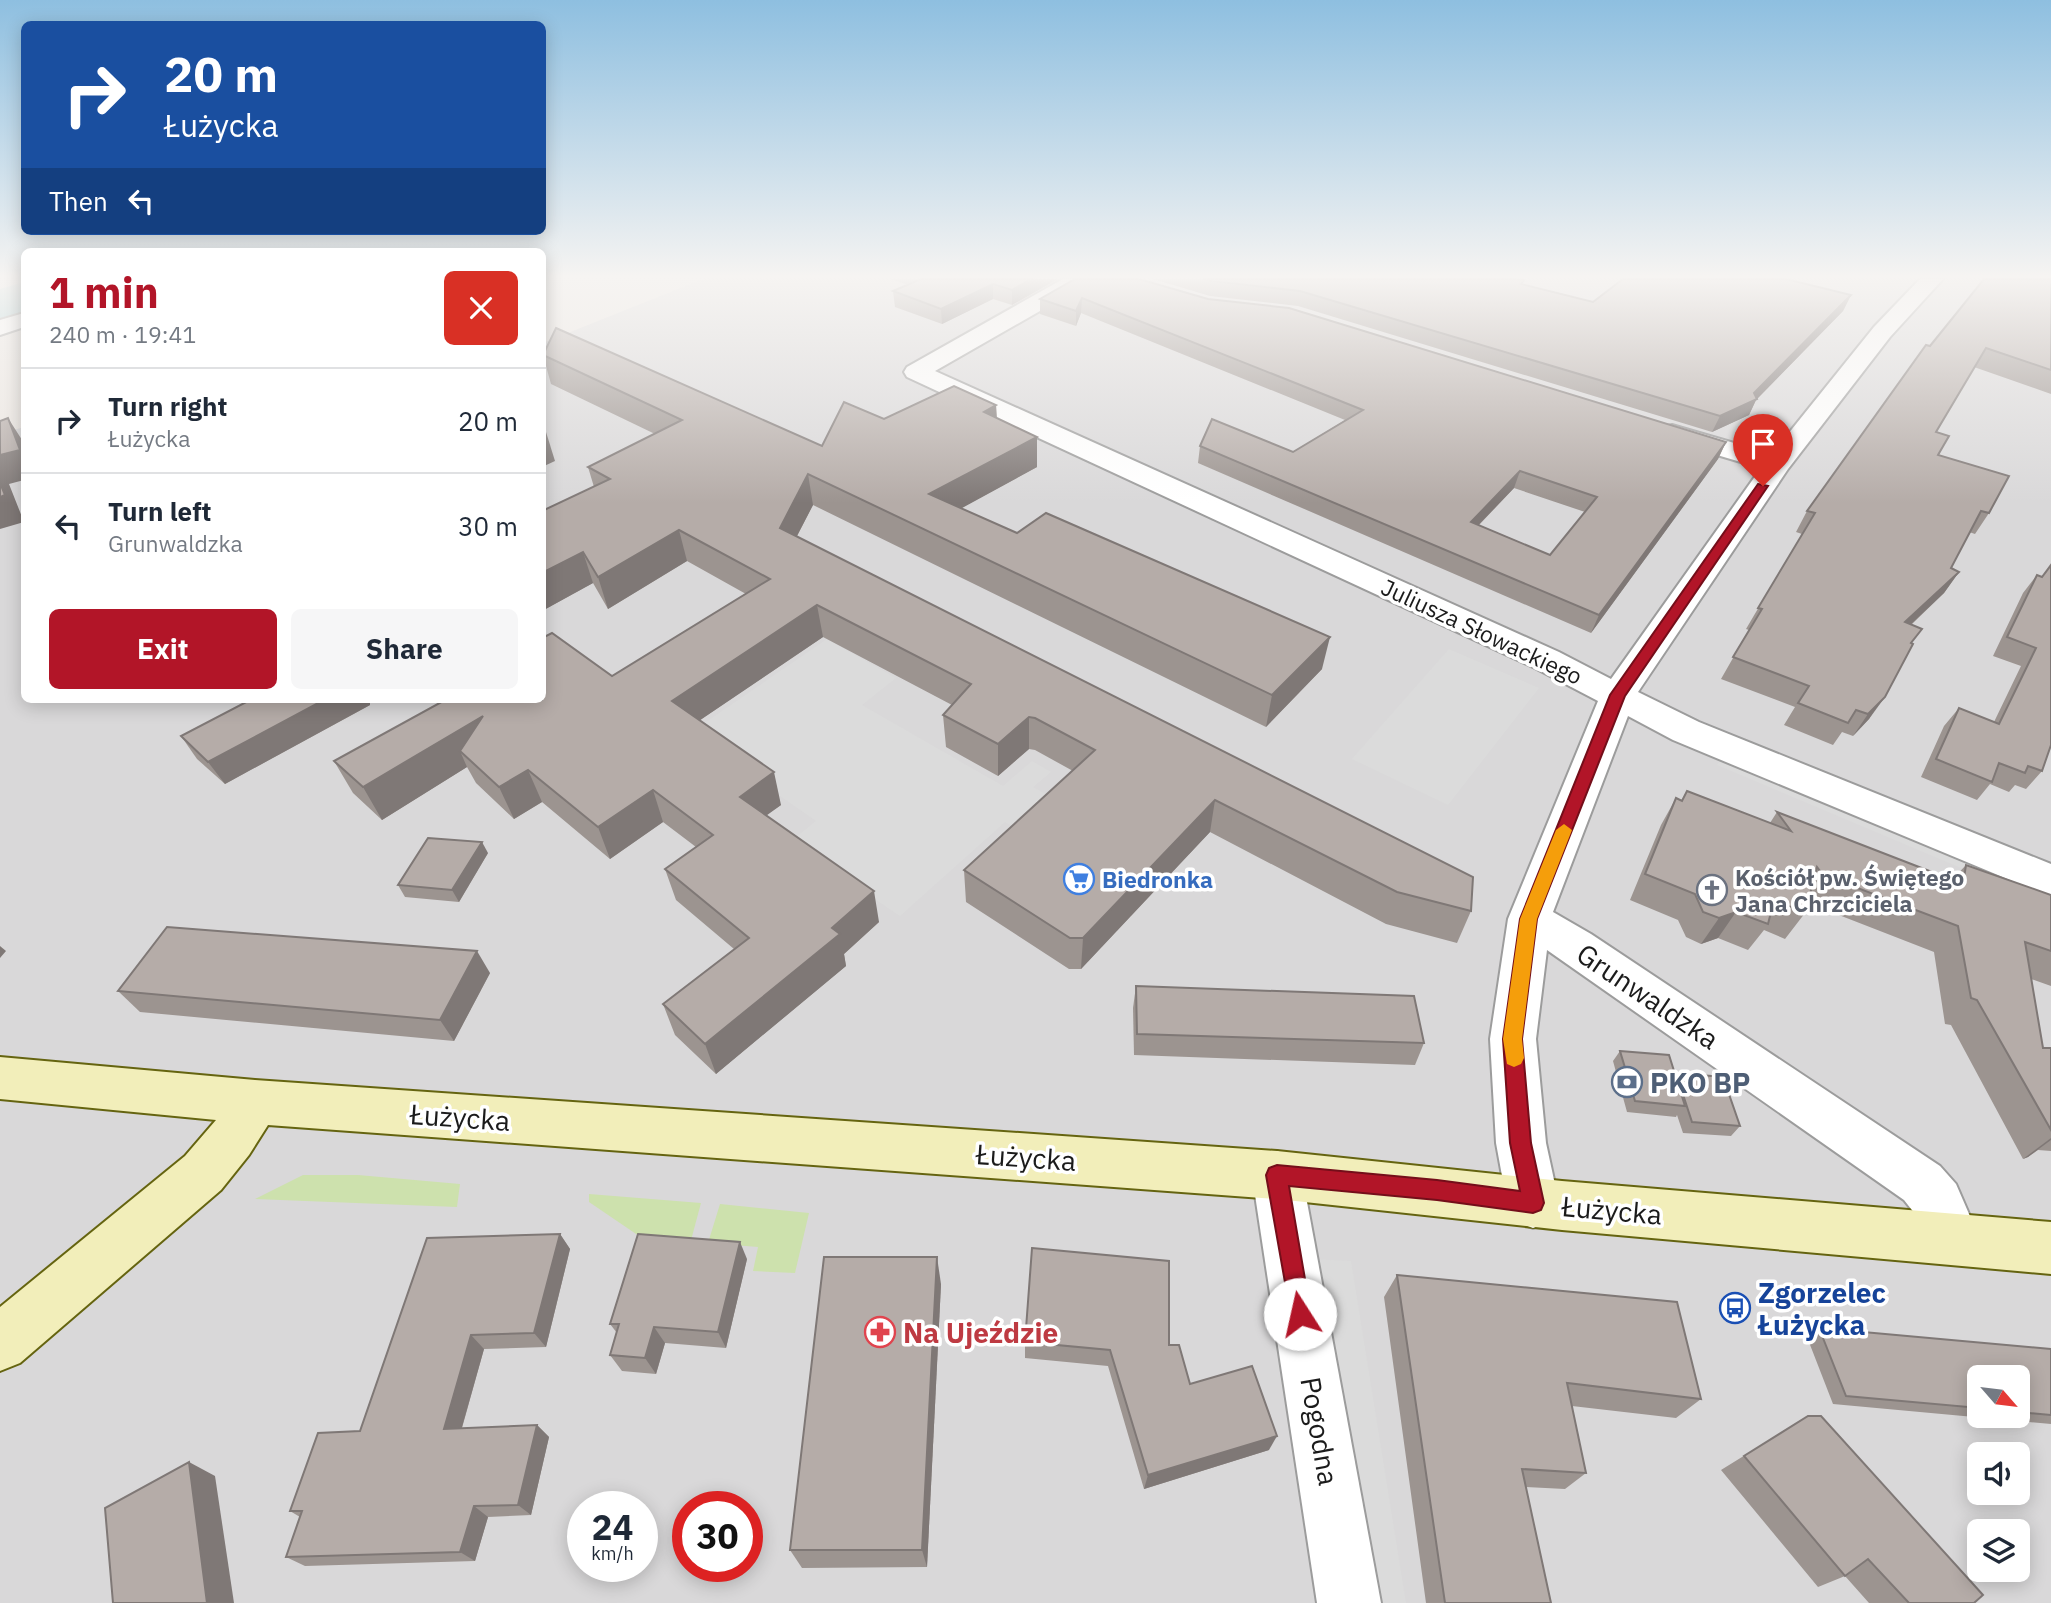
<!DOCTYPE html>
<html lang="en">
<head>
<meta charset="utf-8">
<style>
	:root { --surface:#fff; --page:#f6f6f7; --text:#1f2937; --muted:#747a83; --line:#e0e1e3; --accent:#b21528 }
	body { margin:0; font-family:"IBM Plex Sans",sans-serif; background:var(--page); color:var(--text); height:100vh; display:flex; flex-direction:column; font-size:26px; white-space:nowrap }
	* { box-sizing:border-box; margin:0 }
	p { font-size:23px; color:var(--muted) }
	.icon { flex:none; width:38px; height:38px; fill:none; stroke:currentColor; stroke-width:2; stroke-linecap:round; stroke-linejoin:round }
	.map { position:relative; flex:1; overflow:hidden }
	.drawer { position:absolute; left:21px; top:248px; width:525px; height:455px; display:flex; flex-direction:column; background:var(--surface); border-radius:10px; box-shadow:0 4px 18px #0003 }
	.drawer>* { flex:none }
	.hud { position:absolute; left:21px; top:21px; width:525px; height:214px; border-radius:10px; box-shadow:0 4px 18px #0003; background:#1a4fa0; color:#fff; overflow:hidden }
	.needle { width:46px; rotate:118deg }
	.tools { position:absolute; left:1967px; top:1365px; display:grid; gap:14px }
	.tools a { display:grid; place-items:center; width:63px; height:63px; border-radius:10px; background:var(--surface); box-shadow:0 4px 18px #0003; font-size:35px }
	.speed { position:absolute; left:567px; top:1491px; display:flex; gap:14px; font-size:35px; font-weight:700; text-align:center }
	.speed>* { display:grid; place-content:center; width:91px; height:91px; border-radius:50%; background:var(--surface); box-shadow:0 4px 18px #0003; line-height:1 }
	.speed small { font-size:18px; font-weight:400 }
	.speed .limit { border:10px solid #d22; background:#fff; color:#111 }
	.pin { position:absolute; display:grid; place-items:center; width:60px; height:60px; color:#fff; margin:-72px -30px; border-radius:50% 50% 50% 0; rotate:-45deg; box-shadow:0 0 7px #0007 }
	.pin .icon { rotate:45deg }
	.me { position:absolute; width:77px; margin:-38px; rotate:350deg; stroke-linejoin:round; filter:drop-shadow(0 0 5px #0008) }
	.turn { display:flex; align-items:center; gap:24px; height:147px; padding:0 28px; font-size:32px }
	.turn .icon { width:91px; height:91px; stroke-width:2.5 }
	.turn b { display:block; font-size:49px; line-height:60px }
	.then { display:flex; align-items:center; height:66px; padding:0 28px; background:#0003; gap:14px; font-size:26px }
	.round { display:grid; place-items:center; flex:none; width:74px; height:74px; border-radius:10px; background:var(--page) }
	.overview { display:flex; align-items:center; justify-content:space-between; height:119px; padding:0 28px }
	h1 { font-size:42px; font-weight:700; line-height:52px; color:var(--accent) }
	.button { display:flex; gap:14px; margin-top:auto; padding:14px 28px }
	.button a { flex:1; height:80px; border-radius:10px; background:var(--accent); color:#fff; font-size:28px; font-weight:700; line-height:80px; text-align:center }
	.button a+a { background:var(--page); color:var(--text) }
	ul { padding:0; list-style:none }
	li { display:flex; align-items:center; gap:21px; height:105px; padding:0 28px; border-top:2px solid var(--line) }
	li div { flex:1 }
	li b { display:block; font-size:26px }
	li em { font-style:normal }
	.map>svg:first-child { display:block }
	.residential { fill:#d9d8d9; fill-rule:evenodd }
	.grass { fill:#cde1ad }
	.parking { fill:#dbdbdb }
	.lines { fill:none; stroke-linecap:round; stroke-linejoin:round }
	.river { fill:#a7d0d5; fill-rule:evenodd }
	.street-casing { stroke:#9c9c9c; stroke-width:4 }
	.secondary-casing { stroke:#656410; stroke-width:4 }
	.street { fill:#fff; fill-rule:evenodd }
	.secondary { fill:#f2eeba; fill-rule:evenodd }
	.wall { fill:#9c9490; fill-rule:evenodd }
	.shaded-wall { fill:#7f7876 }
	.building { fill:#b5aca8; stroke:#7f7876; stroke-width:2; fill-rule:evenodd }
	.route { fill:#b21528; stroke:#740e1a; stroke-width:2 }
	.slow { fill:#f59e0b }
	.labels { text-anchor:middle; dominant-baseline:central; stroke-width:7; stroke-linejoin:round; paint-order:stroke }
	.street-label { font-size:23px; fill:#1b1b1b; stroke:#fff }
	.worship-label { font-size:23px; font-weight:bold; fill:#5b616d; stroke:#fff; text-anchor:start }
	.shop-label { font-size:23px; font-weight:bold; fill:#366cbe; stroke:#fff; text-anchor:start }
	.near-street-label { font-size:28px; fill:#1b1b1b; stroke:#fff }
	.near-service-label { font-size:28px; font-weight:bold; fill:#4e5e75; stroke:#fff; text-anchor:start }
	.near-transit-label { font-size:28px; font-weight:bold; fill:#164399; stroke:#fff; text-anchor:start }
	.near-health-label { font-size:28px; font-weight:bold; fill:#be3a42; stroke:#fff; text-anchor:start }
</style>
</head>
<body>
<div class="map">
<svg width="2051" height="1603" viewBox="0 0 2051 1603">
	<rect width="100%" height="100%" fill="#ece7e2"/>
	<path class="residential" d="M 703,279 L 2051,279 L 2051,1603 L 0,1603 L 0,434 L 24,427 L 24,700 L 542,700 L 543,343 ZM 1979,1377 L 2018,1377 L 2018,1416 L 1979,1416 ZM 1979,1454 L 2018,1454 L 2018,1493 L 1979,1493 ZM 583,1507 L 642,1507 L 642,1566 L 583,1566 ZM 688,1507 L 747,1507 L 747,1566 L 688,1566 ZM 1979,1531 L 2018,1531 L 2018,1570 L 1979,1570 Z"/>
	<g class="grass">
		<polygon points="303,1175 358,1175 460,1184 457,1207 255,1199"/>
		<polygon points="589,1194 701,1203 690,1244 642,1238 589,1202"/>
		<polygon points="720,1204 809,1213 795,1273 753,1271 758,1247 708,1243"/>
	</g>
	<g class="parking">
		<polygon points="827,639 896,678 862,705 1003,786 1032,761 1051,772 1033,787 1058,801 1024,833 1005,822 900,916 790,842 816,821 690,733"/>
		<polygon points="1449,649 1539,688 1448,805 1352,759"/>
		<polygon points="1726,753 2051,888 2051,906 1717,765"/>
		<polygon points="1309,1259 1351,1261 1406,1603 1365,1603"/>
	</g>
	<g class="lines">
		<polygon class="river" points="24,282 24,312 0,319 0,289"/>
		<g class="street-casing">
			<g id="street">
				<polygon points="1063,279 1090,279 1087,284 935,371 1559,652 1611,679 1761,468 1663,439 1659,433 1663,427 1672,425 1772,454 1874,327 1920,279 1943,279 1890,337 1788,469 1638,692 1699,722 2051,864 2051,897 1673,740 1628,716 1553,912 1591,934 1940,1166 1956,1184 1979,1237 1972,1255 1953,1263 1934,1255 1919,1219 1904,1200 1547,950 1536,1039 1546,1143 1559,1203 1551,1221 1533,1228 1515,1221 1507,1203 1496,1143 1490,1039 1508,919 1598,701 1535,668 907,377 904,372 907,367"/>
				<polygon points="24,313 24,327 0,335 0,320"/>
				<polygon points="1277,1151 1295,1158 1302,1175 1381,1603 1317,1603 1252,1175 1259,1158"/>
			</g>
		</g>
		<g class="secondary-casing">
			<polygon id="secondary" points="0,1057 255,1080 1277,1151 1562,1181 2051,1222 2051,1274 1562,1230 1277,1199 268,1125 249,1155 221,1190 20,1363 0,1371 0,1307 185,1156 216,1120 0,1099"/>
		</g>
		<use href="#street" class="street"/>
		<use href="#secondary" class="secondary"/>
	</g>
	<g class="wall">
		<polygon points="891,279 1058,279 1012,305 993,299 942,324 895,307 893,291 908,285"/>
		<path d="M 1075,279 L 1208,299 L 1726,442 L 1718,459 L 1591,633 L 1198,463 L 1200,446 L 1293,452 L 1345,420 L 1081,313 L 1076,326 L 1040,314 L 1040,299 ZM 1514,488 L 1585,512 L 1550,555 L 1479,525 Z"/>
		<polygon points="1153,279 1517,279 1524,280 1522,284 1593,302 1851,295 1843,311 1756,400 1749,415 1712,432 1298,306 1210,296"/>
		<polygon points="2051,279 2051,394 1974,367 1936,432 1938,455 1989,513 1975,534 1969,532 1951,568 1959,572 1944,593 1911,625 1912,644 1869,719 1853,736 1842,732 1833,745 1784,725 1795,707 1721,679 1749,630 1746,629 1802,534 1796,532 1807,511 1930,346"/>
		<polygon points="543,355 822,446 884,419 996,405 997,418 1037,467 961,508 1322,669 1266,727 813,505 797,536 1471,911 1457,943 1386,924 1210,832 1081,969 1069,969 966,902 964,870 1073,771 1035,750 1029,749 998,776 946,747 943,715 952,705 823,637 700,720 781,805 766,815 879,922 844,954 846,966 716,1074 675,1035 663,1004 734,949 676,900 665,869 696,847 663,822 610,859 542,802 514,819 476,783 467,767 382,820 353,793 334,761 612,676 746,594 687,561 608,609 593,583 542,611 542,511 594,487 588,467 655,434 551,384"/>
		<polygon points="2037,575 2042,771 2026,789 2015,785 2009,792 1990,784 1977,800 1921,777 1944,726 1959,708 1994,722 2021,666 1993,656 2023,593"/>
		<polygon points="370,700 370,705 225,784 197,759 181,736"/>
		<polygon points="1687,791 1770,823 1777,812 1952,880 1966,865 2051,895 2051,986 2031,979 2043,1048 2051,1048 2051,1151 2038,1150 2028,1157 2023,1159 1951,1025 1945,1024 1934,952 1808,903 1805,913 1785,939 1764,930 1748,950 1718,938 1701,944 1686,937 1678,920 1630,900 1661,825 1676,798 1681,801"/>
		<polygon points="488,853 459,902 405,897 398,885"/>
		<polygon points="490,973 454,1041 140,1012 118,991"/>
		<polygon points="1136,986 1424,1043 1415,1065 1134,1055 1133,1008"/>
		<polygon points="1620,1051 1675,1074 1676,1073 1740,1126 1731,1136 1683,1133 1677,1115 1676,1117 1627,1112 1613,1061"/>
		<polygon points="560,1234 570,1249 546,1347 484,1349 462,1428 537,1425 549,1437 531,1515 488,1517 475,1561 305,1566 286,1557 300,1517 290,1511 360,1431"/>
		<polygon points="747,1259 726,1348 665,1343 656,1374 622,1371 610,1355 617,1333 610,1324"/>
		<polygon points="1397,1275 1701,1399 1676,1418 1572,1406 1586,1473 1565,1489 1526,1487 1551,1603 1426,1603 1384,1297"/>
		<polygon points="941,1284 927,1567 802,1568 790,1550"/>
		<path d="M 1819,1328 L 2051,1349 L 2051,1424 L 1833,1404 L 1807,1337 ZM 1979,1377 L 2018,1377 L 2018,1416 L 1979,1416 Z"/>
		<polygon points="1025,1342 1169,1345 1190,1384 1269,1450 1144,1489 1108,1366 1025,1358"/>
		<polygon points="1808,1416 1974,1603 1869,1603 1845,1576 1818,1587 1721,1470"/>
	</g>
	<g class="shaded-wall">
		<polygon points="1031,279 1058,279 1012,305 1012,290"/>
		<polygon points="993,284 993,299 942,324 941,309"/>
		<polygon points="1851,295 1843,311 1756,400 1749,415 1712,432 1720,416 1754,393"/>
		<polygon points="1082,298 1081,313 1076,326 1076,311"/>
		<polygon points="996,405 997,434 984,412"/>
		<polygon points="8,418 24,443 24,480 9,484 24,522 0,529 0,455"/>
		<polygon points="546,432 555,461 542,467 542,433"/>
		<polygon points="1037,437 1037,467 931,525 929,494"/>
		<polygon points="1726,442 1718,459 1591,633 1599,615"/>
		<polygon points="1520,471 1514,488 1465,539 1471,522"/>
		<polygon points="808,474 813,505 785,559 780,528"/>
		<polygon points="679,530 687,561 608,609 598,577"/>
		<polygon points="583,552 593,583 542,611 542,573"/>
		<polygon points="1959,572 1944,593 1890,644 1905,622"/>
		<polygon points="817,605 823,637 681,733 672,701"/>
		<polygon points="1330,637 1322,669 1266,727 1272,695"/>
		<polygon points="1885,697 1869,719 1853,736 1868,714"/>
		<polygon points="324,700 370,700 370,705 225,784 208,762"/>
		<polygon points="483,716 460,751 467,767 382,820 363,787"/>
		<polygon points="1029,717 1029,749 998,776 998,744"/>
		<polygon points="528,770 542,802 514,819 499,787"/>
		<polygon points="774,772 781,805 748,829 740,797"/>
		<polygon points="653,790 663,822 610,859 598,827"/>
		<polygon points="1215,800 1210,832 1081,969 1083,938"/>
		<polygon points="482,842 488,853 459,902 452,890"/>
		<polygon points="874,891 879,922 844,954 846,966 716,1074 705,1044"/>
		<polygon points="1736,912 1718,938 1701,944 1719,918"/>
		<polygon points="0,946 6,951 0,958"/>
		<polygon points="477,951 490,973 454,1041 440,1020"/>
		<polygon points="2051,1138 2051,1140 2028,1157 2023,1159"/>
		<polygon points="560,1234 570,1249 546,1347 534,1333"/>
		<polygon points="740,1242 747,1259 726,1348 718,1332"/>
		<polygon points="937,1257 941,1284 927,1567 922,1550"/>
		<polygon points="654,1327 665,1343 656,1374 645,1358"/>
		<polygon points="471,1335 484,1349 458,1441 444,1429"/>
		<polygon points="537,1425 549,1437 531,1515 518,1505"/>
		<polygon points="1277,1436 1269,1450 1144,1489 1148,1475"/>
		<polygon points="189,1462 215,1476 234,1603 207,1603"/>
		<polygon points="474,1506 488,1517 475,1561 460,1552"/>
	</g>
	<g class="building">
		<polygon points="921,279 1031,279 1012,290 993,284 941,309 893,291"/>
		<path d="M 1075,279 L 1139,279 L 1208,299 L 1289,308 L 1726,442 L 1599,615 L 1200,446 L 1212,419 L 1293,452 L 1363,410 L 1082,298 L 1076,311 L 1040,299 ZM 1520,471 L 1597,497 L 1550,555 L 1471,522 Z"/>
		<polygon points="1203,279 1517,279 1524,280 1521,284 1593,302 1623,279 1786,279 1851,295 1754,393 1757,399 1720,416 1300,291 1211,281"/>
		<polygon points="1984,279 2051,279 2051,370 1986,348 1936,432 1949,436 1938,455 2009,476 1989,513 1981,511 1951,568 1959,572 1905,622 1922,629 1911,643 1913,644 1885,697 1868,714 1856,710 1848,723 1798,703 1809,686 1733,657 1762,609 1758,608 1815,513 1807,511 1926,345 1930,346"/>
		<polygon points="556,328 822,446 844,402 884,419 954,386 996,405 984,412 1037,437 929,494 1017,533 1046,513 1330,637 1272,695 808,474 780,528 1473,877 1471,911 1397,892 1215,800 1083,938 1070,938 964,870 1095,750 1035,718 1029,717 998,744 943,715 971,684 817,605 672,701 774,772 740,797 874,891 832,928 840,934 705,1044 663,1004 749,938 665,869 713,835 653,790 598,827 528,770 499,787 460,751 483,716 363,787 334,761 445,700 542,700 542,638 552,633 612,676 770,579 679,530 598,577 583,552 542,573 542,511 610,479 588,467 682,420 543,355"/>
		<polygon points="8,418 20,450 0,455 0,421"/>
		<polygon points="0,483 5,495 0,497"/>
		<polygon points="2051,565 2051,745 2042,771 2028,766 2025,773 1999,763 1992,782 1936,759 1959,708 1999,724 2036,648 2007,637 2037,575 2042,577"/>
		<polygon points="250,700 324,700 208,762 181,736"/>
		<polygon points="1687,791 1791,831 1777,812 1963,884 1966,865 2051,895 2051,951 2025,942 2043,1048 2051,1048 2051,1130 1977,1000 1971,998 1958,926 1823,875 1817,867 1805,913 1774,900 1768,924 1736,912 1719,918 1703,912 1695,894 1645,874 1676,798 1682,801"/>
		<polygon points="428,838 482,842 452,890 398,885"/>
		<polygon points="167,927 477,951 440,1020 118,991"/>
		<polygon points="1136,986 1414,996 1424,1043 1137,1034"/>
		<polygon points="1620,1051 1669,1055 1685,1106 1635,1101"/>
		<polygon points="1676,1073 1723,1077 1740,1126 1692,1122"/>
		<polygon points="560,1234 534,1333 471,1335 444,1429 537,1425 518,1505 474,1506 460,1552 286,1557 302,1511 290,1511 318,1433 360,1431 427,1238"/>
		<polygon points="638,1234 740,1242 718,1332 654,1327 645,1358 610,1355 619,1324 610,1324"/>
		<polygon points="1032,1248 1169,1261 1169,1345 1179,1345 1190,1384 1252,1366 1277,1436 1148,1475 1110,1350 1025,1342"/>
		<polygon points="824,1257 937,1257 922,1550 790,1550"/>
		<polygon points="1397,1275 1677,1302 1701,1399 1567,1383 1586,1473 1522,1469 1551,1603 1445,1603"/>
		<polygon points="1819,1328 2051,1349 2051,1415 2018,1412 2018,1377 1979,1377 1979,1408 1846,1396"/>
		<polygon points="1808,1416 1821,1416 1983,1595 1974,1603 1909,1603 1868,1559 1845,1576 1744,1456"/>
		<polygon points="189,1462 207,1603 113,1603 105,1508"/>
	</g>
	<linearGradient id="sky" x2="0" y2="1"><stop stop-color="#8ebfe0"/><stop offset="0.55" stop-color="#f6f4f2"/><stop offset="1" stop-color="#f6f4f2" stop-opacity="0"/></linearGradient>
	<rect width="2051" height="503" fill="url(#sky)"/>
	<polygon class="route" points="1758,484 1768,486 1625,696 1537,919 1522,1039 1531,1143 1544,1203 1541,1210 1533,1213 1437,1200 1289,1186 1311,1314 1308,1322 1300,1325 1292,1322 1266,1175 1269,1168 1277,1165 1437,1180 1520,1191 1510,1143 1503,1039 1520,919 1610,695"/>
	<polygon class="slow" points="1564,824 1572,830 1537,919 1522,1039 1524,1058 1521,1064 1514,1067 1507,1064 1503,1039 1520,919 1556,830"/>
	<defs>
		<g id="supermarket-ring" transform="scale(1.575)"><circle r="9.5" fill="#fff" stroke="#3f7fe0" stroke-width="1.5"/><path d="M-6-5.5h2.5l.6 2H6L4.5 2H-2.5L-4.4-4H-6ZM-1.5 3.2a1.3 1.3 0 1 0 .1 0ZM3 3.2a1.3 1.3 0 1 0 .1 0Z" fill="#3f7fe0"/></g>
		<g id="church-ring" transform="scale(1.575)"><circle r="9.5" fill="#fff" stroke="#6b7280" stroke-width="1.5"/><path d="M-1.2-6h2.4v3.5h3.3v2.4h-3.3V6h-2.4V-.1h-3.3v-2.4h3.3Z" fill="#6b7280"/></g>
		<g id="bank-ring" transform="scale(1.575)"><circle r="9.5" fill="#fff" stroke="#5c6f8a" stroke-width="1.5"/><path d="M-6-4H6V4H-6ZM0-2.3a2.3 2.3 0 1 0 0 4.6a2.3 2.3 0 1 0 0-4.6Z" fill="#5c6f8a"/></g>
		<g id="bus-ring" transform="scale(1.575)"><circle r="9.5" fill="#fff" stroke="#1a4fb4" stroke-width="1.5"/><path d="M-5-6H5V4H4V6H2V4H-2V6H-4V4H-5ZM-3.5-4V0h7V-4ZM-3.5 1.2v1.5H-2V1.2ZM2 1.2v1.5H3.5V1.2Z" fill="#1a4fb4"/></g>
		<g id="pharmacy-ring" transform="scale(1.575)"><circle r="9.5" fill="#fff" stroke="#e0444e" stroke-width="1.5"/><path d="M-2-6h4v4h4v4h-4v4h-4v-4h-4v-4h4Z" fill="#e0444e"/></g>
	</defs>
	<g fill-rule="evenodd">
		<use href="#supermarket-ring" x="1079" y="879"/>
		<use href="#church-ring" x="1712" y="890"/>
		<use href="#bank-ring" x="1627" y="1082"/>
		<use href="#bus-ring" x="1735" y="1308"/>
		<use href="#pharmacy-ring" x="880" y="1332"/>
	</g>
	<g class="labels">
		<g class="street-label">
			<text transform="translate(1482 631) rotate(25)">Juliusza Słowackiego</text>
		</g>
		<g class="worship-label">
			<text x="1735" y="877">Kościół pw. Świętego<tspan x="1735" dy="26">Jana Chrzciciela</tspan></text>
		</g>
		<g class="shop-label">
			<text x="1102" y="879">Biedronka</text>
		</g>
		<g class="near-street-label">
			<text transform="translate(1648 996) rotate(34)">Grunwaldzka</text>
			<text transform="translate(460 1117) rotate(4)">Łużycka</text>
			<text transform="translate(1026 1157) rotate(4)">Łużycka</text>
			<text transform="translate(1612 1210) rotate(5)">Łużycka</text>
			<text transform="translate(1320 1431) rotate(80)">Pogodna</text>
		</g>
		<g class="near-service-label">
			<text x="1650" y="1082">PKO BP</text>
		</g>
		<g class="near-transit-label">
			<text x="1758" y="1292">Zgorzelec<tspan x="1758" dy="32">Łużycka</tspan></text>
		</g>
		<g class="near-health-label">
			<text x="903" y="1332">Na Ujeździe</text>
		</g>
	</g>
</svg>
<div class="tools">
<a><svg class="needle" viewBox="-14 -14 28 28"><path d="M0-13l5 13h-10z" fill="#e53935"/><path d="M0 13l5-13h-10z" fill="#747a83"/></svg></a>
<a><svg class="icon" aria-label="sound" viewBox="0 0 24 24"><path d="M4 9h4l5-4v14l-5-4H4zM17 9q2 3 0 6"/></svg></a>
<a><svg class="icon" aria-label="layers" viewBox="0 0 24 24"><path d="M12 4l9 5-9 5-9-5zM3 14l9 5 9-5"/></svg></a>
</div>
<div class="speed"><div>24<small>km/h</small></div><div class="limit">30</div></div>
<div class="pin" style="left:1763px;top:486px;background:#d93025"><svg class="icon" aria-label="arrive" viewBox="0 0 24 24"><path d="M6 21V4h12l-3 4 3 4H6"/></svg></div>
<svg class="me" style="left:1300px;top:1314px" viewBox="-20 -20 40 40"><circle r="19" fill="#fff"/><path d="M0-13L10 11 0 6-10 11z" fill="#b21528"/></svg>
<div class="hud">
<div class="turn"><svg class="icon" aria-label="right" viewBox="0 0 24 24"><path d="M7 20v-9h11M14 6l5 5-5 5"/></svg><div><b>20 m</b>Łużycka</div></div>
<div class="then">Then<svg class="icon" aria-label="left" viewBox="0 0 24 24"><path d="M17 20v-9H6M10 6l-5 5 5 5"/></svg></div>
</div>
<section class="drawer">
<div class="overview"><div><h1>1 min</h1><p>240 m · 19:41</p></div><a class="round" style="background:#d93025;color:#fff"><svg class="icon" aria-label="close" viewBox="0 0 24 24"><path d="M6 6l12 12M18 6L6 18"/></svg></a></div>
<ul>
<li><svg class="icon" aria-label="right" viewBox="0 0 24 24"><path d="M7 20v-9h11M14 6l5 5-5 5"/></svg><div><b>Turn right</b><p>Łużycka</p></div><em>20 m</em></li>
<li><svg class="icon" aria-label="left" viewBox="0 0 24 24"><path d="M17 20v-9H6M10 6l-5 5 5 5"/></svg><div><b>Turn left</b><p>Grunwaldzka</p></div><em>30 m</em></li>
</ul>
<div class="button"><a>Exit</a><a>Share</a></div>
</section>
</div>
</body>
</html>
